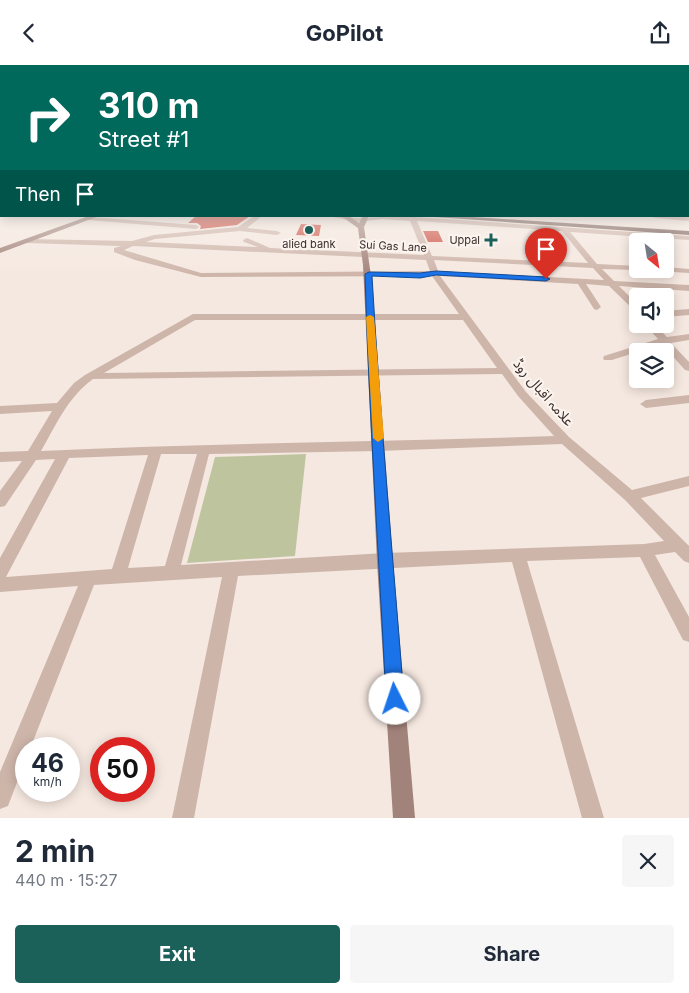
<!DOCTYPE html>
<html lang="en">
<head>
<meta charset="utf-8">
<style>
	:root { --surface:#fff; --page:#f6f6f7; --text:#1f2937; --muted:#747a83; --accent:#1c605a }
	body { margin:0; font-family:Inter,"Noto Sans Arabic",sans-serif; background:var(--page); color:var(--text); height:100vh; display:flex; flex-direction:column; font-size:19px; white-space:nowrap }
	* { box-sizing:border-box; margin:0 }
	p { font-size:16px; color:var(--muted) }
	.icon { flex:none; width:28px; height:28px; fill:none; stroke:currentColor; stroke-width:2; stroke-linecap:round; stroke-linejoin:round }
	.map { position:relative; height:753px; overflow:hidden }
	.sheet { display:flex; flex-direction:column; background:var(--surface); flex:1 }
	.sheet>* { flex:none }
	.guide { position:absolute; left:0px; top:0px; width:690px; height:152px; box-shadow:0 2px 12px #0003; background:#00695c; color:#fff; overflow:hidden }
	.needle { width:32px; rotate:150deg }
	.fabs { position:absolute; left:629px; top:168px; display:grid; gap:10px }
	.fabs a { display:grid; place-items:center; width:45px; height:45px; border-radius:5px; background:var(--surface); box-shadow:0 2px 12px #0003; font-size:25px }
	.speed { position:absolute; left:15px; top:672px; display:flex; gap:10px; font-size:25px; font-weight:700; text-align:center }
	.speed>* { display:grid; place-content:center; width:65px; height:65px; border-radius:50%; background:var(--surface); box-shadow:0 2px 12px #0003; line-height:1 }
	.speed small { font-size:12px; font-weight:400 }
	.speed .limit { border:8px solid #d22; background:#fff; color:#111 }
	.pin { position:absolute; display:grid; place-items:center; width:42px; height:42px; color:#fff; margin:-51px -21px; border-radius:50% 50% 50% 0; rotate:-45deg; box-shadow:0 0 5px #0007 }
	.pin .icon { rotate:45deg }
	.me { position:absolute; width:55px; margin:-28px; rotate:356deg; stroke-linejoin:round; filter:drop-shadow(0 0 4px #0008) }
	.turn { display:flex; align-items:center; gap:18px; height:105px; padding:0 15px; font-size:22px }
	.turn .icon { width:65px; height:65px; stroke-width:2.5 }
	.turn b { display:block; font-size:35px; line-height:42px }
	.then { display:flex; align-items:center; height:48px; padding:0 15px; background:#0003; gap:10px; font-size:19px }
	.round { display:grid; place-items:center; flex:none; width:52px; height:52px; border-radius:5px; background:var(--page) }
	.summary { display:flex; align-items:center; justify-content:space-between; height:85px; padding:0 15px }
	h1 { font-size:30px; font-weight:700; line-height:38px }
	.cta { display:flex; gap:10px; margin-top:auto; padding:10px 15px }
	.cta a { flex:1; height:58px; border-radius:5px; background:var(--accent); color:#fff; font-size:20px; font-weight:700; line-height:58px; text-align:center }
	.cta a+a { background:var(--page); color:var(--text) }
	header { display:flex; justify-content:space-between; align-items:center; height:65px; padding:0 15px; background:var(--surface); font-size:22px; font-weight:700 }
	.map>svg:first-child { display:block }
	.green { fill:#bec59e }
	.building { fill:#cd5245 }
	.lines { fill:none; stroke-linecap:round; stroke-linejoin:round }
	.street { fill:#ceb5aa; fill-rule:evenodd }
	.secondary { fill:#a2837b; fill-rule:evenodd }
	.primary { fill:#7e615a; fill-rule:evenodd }
	.route { fill:#1a73e8; stroke:#114b97 }
	.slow { fill:#f59e0b }
	.poi-dot { fill:#1c605a; stroke:#fbf3ed; stroke-width:2 }
	.labels { text-anchor:middle; dominant-baseline:central; stroke-width:4.5; stroke-linejoin:round; paint-order:stroke }
	.far-poi-label { font-size:11px; fill:#3b2d2a; stroke:#fbf3ed; text-anchor:end }
	.far-street-label { font-size:11px; fill:#3b2d2a; stroke:#fbf3ed }
	.street-label { font-size:14px; fill:#3b2d2a; stroke:#fbf3ed }
</style>
</head>
<body>
<header><svg class="icon" aria-label="back" viewBox="0 0 24 24"><path d="M15 5l-7 7 7 7"/></svg>GoPilot<svg class="icon" aria-label="share" viewBox="0 0 24 24"><path d="M12 15V3M7 8l5-5 5 5M5 13v7h14v-7"/></svg></header>
<div class="map">
<svg width="689" height="753" viewBox="0 0 689 753">
	<rect width="100%" height="100%" fill="#f5e8e0"/>
	<polygon class="green" points="306,389 295,491 187,498 215,392"/>
	<g class="building">
		<polygon points="196,151 250,151 237,160 200,164 201,161 197,158 188,158"/>
		<polygon points="301,159 321,160 319,171 296,170"/>
		<polygon points="423,166 438,166 443,177 428,177"/>
	</g>
	<g class="lines">
		<g class="street">
			<rect x="0" y="111" width="1" height="4"/>
			<rect x="0" y="129" width="1" height="4"/>
			<path d="M 254,151 L 262,151 L 247,163 L 277,166 L 281,168 L 277,170 L 240,166 L 155,174 L 146,177 L 258,182 L 244,177 L 243,175 L 247,173 L 270,183 L 424,190 L 410,156 L 382,154 L 358,157 L 328,151 L 358,153 L 400,151 L 689,171 L 689,175 L 570,167 L 597,199 L 638,201 L 638,204 L 641,204 L 638,205 L 602,204 L 614,216 L 689,220 L 689,226 L 619,221 L 638,240 L 638,249 L 609,221 L 586,219 L 601,242 L 597,245 L 594,244 L 578,219 L 440,211 L 526,327 L 569,372 L 632,425 L 689,411 L 689,421 L 641,433 L 689,481 L 689,498 L 684,496 L 675,487 L 655,490 L 689,552 L 689,577 L 683,575 L 640,492 L 527,496 L 604,753 L 582,753 L 512,497 L 238,511 L 194,753 L 172,753 L 222,512 L 94,520 L 30,684 L 26,684 L 26,694 L 8,741 L 0,744 L 0,707 L 78,521 L 0,527 L 0,493 L 55,394 L 36,395 L 5,441 L 0,442 L 0,426 L 22,396 L 0,397 L 0,387 L 28,386 L 52,346 L 0,349 L 0,341 L 57,338 L 74,318 L 85,310 L 193,249 L 459,249 L 432,211 L 201,212 L 135,195 L 114,187 L 114,183 L 121,181 L 27,178 L 23,176 L 27,174 L 132,176 L 154,170 L 238,162 ZM 417,156 L 562,166 L 588,198 L 432,191 ZM 133,181 L 426,195 L 430,206 L 201,208 L 124,185 ZM 434,195 L 593,203 L 604,215 L 438,206 ZM 195,255 L 463,255 L 497,303 L 104,308 ZM 502,309 L 518,331 L 554,371 C 383,377 212,378 41,386 C 56,360 68,332 93,314 ZM 562,379 L 625,435 L 664,476 L 644,479 L 385,488 L 181,500 L 209,389 L 379,386 ZM 161,389 L 197,389 L 165,501 L 128,503 ZM 148,390 L 112,504 L 6,512 L 69,393 Z"/>
			<polygon points="652,151 689,152 689,156 655,153"/>
			<polygon points="90,152 196,160 199,162 196,164 88,155 87,154"/>
			<polygon points="665,202 689,204 689,208 657,206 653,204 665,204"/>
			<polygon points="689,244 689,250 665,252 665,246"/>
			<polygon points="644,259 654,259 667,272 689,269 689,275 671,278 689,297 689,306 685,305 662,279 612,295 604,295 603,293 604,291 658,274"/>
			<polygon points="689,330 689,338 646,343 640,339 646,335"/>
		</g>
		<g class="secondary">
			<polygon points="89,151 99,151 0,188 0,183"/>
			<polygon points="341,151 349,151 359,158 363,151 369,151 364,162 372,218 393,497 415,753 393,753 377,497 363,200 358,163"/>
		</g>
		<g class="primary">
			<rect x="0" y="119" width="1" height="4"/>
			<polygon points="420,151 458,151 689,166 689,170"/>
		</g>
	</g>
	<linearGradient id="sky" x2="0" y2="1"><stop stop-color="#7db4d1"/><stop offset="0.5" stop-color="#faf5f1"/><stop offset="1" stop-color="#faf5f1" stop-opacity="0"/></linearGradient>
	<rect width="689" height="211" fill="url(#sky)"/>
	<path class="route" d="M 436,206 L 546,212 L 550,214 L 546,216 L 436,210 L 420,213 L 372,211 C 380,352 393,493 404,634 L 401,640 L 395,643 L 389,640 L 386,634 C 379,492 369,351 365,209 L 369,207 L 420,208 Z"/>
	<polygon class="slow" points="370,250 374,252 384,373 378,377 373,373 366,252"/>
	<g class="poi-dot">
		<circle cx="309" cy="165" r="5"/>
		<path d="M488.5 167.5h5v5h5v5h-5v5h-5v-5h-5v-5h5z"/>
	</g>
	<g class="labels">
		<g class="far-poi-label">
			<text x="480" y="175">Uppal</text>
			<text x="309" y="179" text-anchor="middle">alied bank</text>
		</g>
		<g class="far-street-label">
			<text transform="translate(393 181) rotate(3)">Sui Gas Lane</text>
		</g>
		<g class="street-label">
			<text transform="translate(544 327) rotate(49)">علامہ اقبال روڈ</text>
		</g>
	</g>
</svg>
<div class="fabs">
<a><svg class="needle" viewBox="-14 -14 28 28"><path d="M0-13l5 13h-10z" fill="#e53935"/><path d="M0 13l5-13h-10z" fill="#747a83"/></svg></a>
<a><svg class="icon" aria-label="sound" viewBox="0 0 24 24"><path d="M4 9h4l5-4v14l-5-4H4zM17 9q2 3 0 6"/></svg></a>
<a><svg class="icon" aria-label="layers" viewBox="0 0 24 24"><path d="M12 4l9 5-9 5-9-5zM3 14l9 5 9-5"/></svg></a>
</div>
<div class="speed"><div>46<small>km/h</small></div><div class="limit">50</div></div>
<div class="pin" style="left:546px;top:214px;background:#d93025"><svg class="icon" aria-label="arrive" viewBox="0 0 24 24"><path d="M6 21V4h12l-3 4 3 4H6"/></svg></div>
<svg class="me" style="left:395px;top:634px" viewBox="-20 -20 40 40"><circle r="19" fill="#fff"/><path d="M0-13L10 11 0 6-10 11z" fill="#1a73e8"/></svg>
<div class="guide">
<div class="turn"><svg class="icon" aria-label="right" viewBox="0 0 24 24"><path d="M7 20v-9h11M14 6l5 5-5 5"/></svg><div><b>310 m</b>Street #1</div></div>
<div class="then">Then<svg class="icon" aria-label="arrive" viewBox="0 0 24 24"><path d="M6 21V4h12l-3 4 3 4H6"/></svg></div>
</div>
</div>
<section class="sheet">
<div class="summary"><div><h1>2 min</h1><p>440 m · 15:27</p></div><a class="round"><svg class="icon" aria-label="close" viewBox="0 0 24 24"><path d="M6 6l12 12M18 6L6 18"/></svg></a></div>
<div class="cta"><a>Exit</a><a>Share</a></div>
</section>
</body>
</html>
